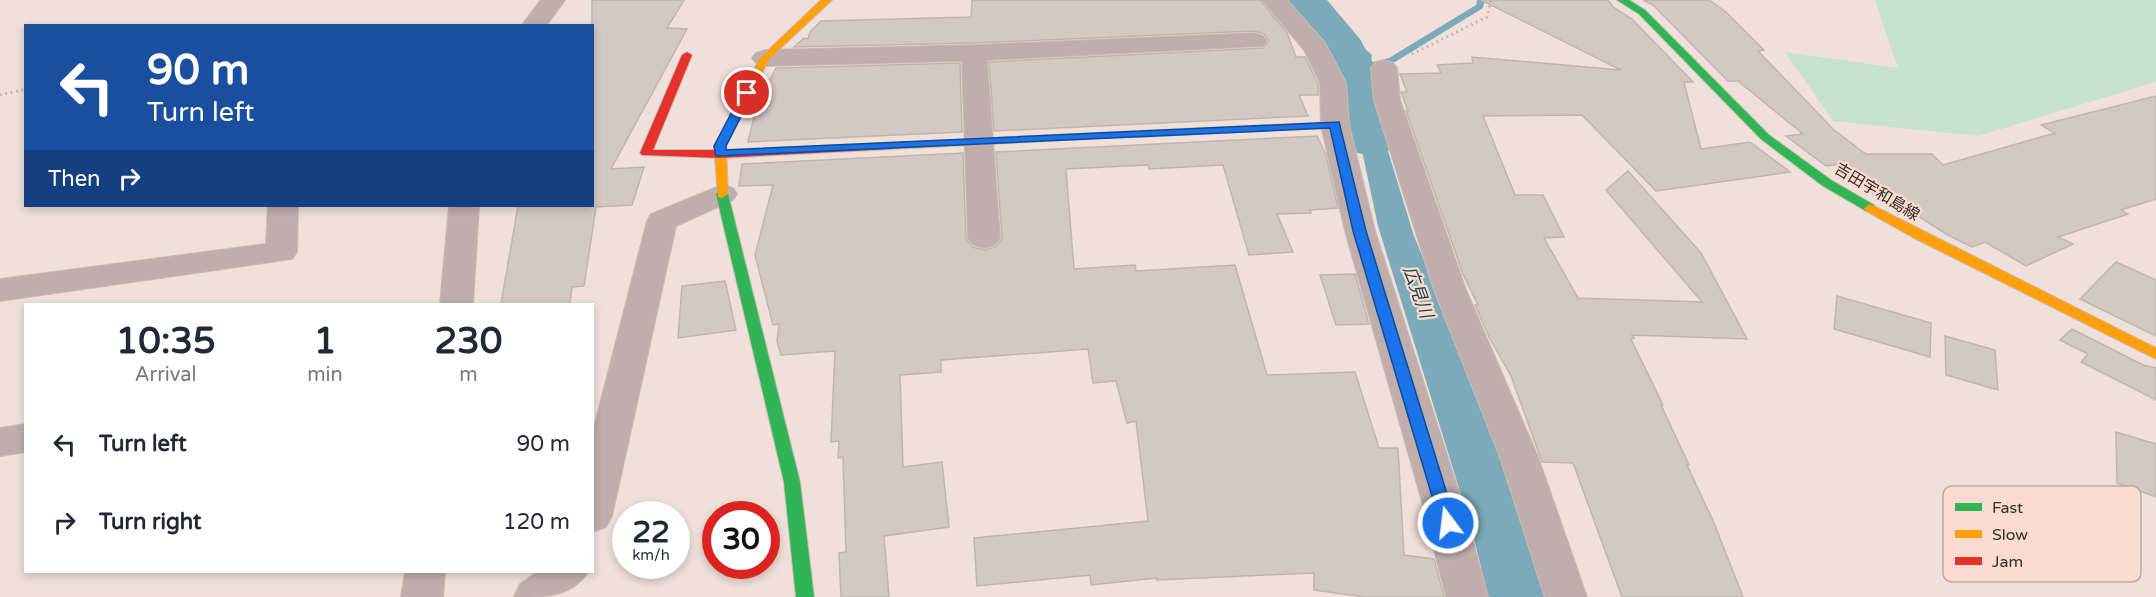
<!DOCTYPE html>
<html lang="en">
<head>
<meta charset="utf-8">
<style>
	:root { --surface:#fff; --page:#f6f6f7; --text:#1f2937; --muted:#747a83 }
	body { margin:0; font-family:"Varela Round","Noto Sans JP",sans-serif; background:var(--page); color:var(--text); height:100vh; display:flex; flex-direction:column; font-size:22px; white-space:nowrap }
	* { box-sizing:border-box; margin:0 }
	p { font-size:20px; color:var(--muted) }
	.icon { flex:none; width:33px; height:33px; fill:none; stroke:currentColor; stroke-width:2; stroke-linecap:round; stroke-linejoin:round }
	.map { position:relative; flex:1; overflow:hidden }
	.details { position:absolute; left:24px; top:303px; width:570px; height:270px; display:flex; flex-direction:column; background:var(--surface); border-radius:0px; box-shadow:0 3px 9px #0003 }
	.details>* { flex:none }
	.top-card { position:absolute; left:24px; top:24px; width:570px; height:183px; border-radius:0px; box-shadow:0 3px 9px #0003; background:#1a4fa0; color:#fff; overflow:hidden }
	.speed { position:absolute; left:612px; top:501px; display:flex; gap:12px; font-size:30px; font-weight:700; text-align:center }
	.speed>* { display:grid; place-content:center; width:78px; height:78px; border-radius:50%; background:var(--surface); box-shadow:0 3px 9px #0003; line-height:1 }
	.speed small { font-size:15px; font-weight:400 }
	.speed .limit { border:9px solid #d22; background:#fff; color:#111 }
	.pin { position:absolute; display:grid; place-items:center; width:51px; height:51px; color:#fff; margin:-26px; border:3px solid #fff; border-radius:50%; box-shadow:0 2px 6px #0007 }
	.me { position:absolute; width:66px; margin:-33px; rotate:345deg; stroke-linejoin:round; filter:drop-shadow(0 0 4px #0008) }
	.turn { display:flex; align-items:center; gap:21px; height:126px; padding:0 24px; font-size:27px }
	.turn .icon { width:78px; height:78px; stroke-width:2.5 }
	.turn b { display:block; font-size:42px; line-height:51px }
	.then { display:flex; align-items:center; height:57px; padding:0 24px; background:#0003; gap:12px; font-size:22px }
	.eta { display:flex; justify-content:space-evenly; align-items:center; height:102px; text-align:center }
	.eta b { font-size:36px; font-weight:700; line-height:42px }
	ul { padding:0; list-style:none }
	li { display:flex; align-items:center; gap:18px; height:78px; padding:0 24px }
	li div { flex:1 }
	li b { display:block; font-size:22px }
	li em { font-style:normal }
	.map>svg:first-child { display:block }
	.green { fill:#c8e3cd }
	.water { fill:#7caab9 }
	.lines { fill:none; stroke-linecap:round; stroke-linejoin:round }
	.stream { fill:#7caab9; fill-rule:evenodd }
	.river { fill:#7caab9; fill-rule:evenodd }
	.building { fill:#d4c8c2; stroke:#c0b5af; stroke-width:1.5 }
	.street-casing { stroke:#c9bdb7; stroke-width:2 }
	.fast-casing { stroke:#c9bdb7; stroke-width:2 }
	.slow-casing { stroke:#c9bdb7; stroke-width:2 }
	.jam-casing { stroke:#c9bdb7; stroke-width:2 }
	.path { stroke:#bcaeac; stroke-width:3; stroke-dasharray:1.5 4; stroke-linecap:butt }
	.street { fill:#bfaeac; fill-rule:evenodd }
	.fast { fill:#30b455; fill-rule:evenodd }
	.slow { fill:#ff9f0a; fill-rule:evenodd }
	.jam { fill:#e5322d; fill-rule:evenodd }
	.route { fill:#1a73e8; stroke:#114b97; stroke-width:1.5 }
	.labels { text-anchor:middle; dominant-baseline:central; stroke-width:4.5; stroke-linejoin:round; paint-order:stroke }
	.street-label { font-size:16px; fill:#382d29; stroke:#f8dcd0 }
	.water-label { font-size:18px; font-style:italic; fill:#1b3d48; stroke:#f8dcd0 }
	.key { fill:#f8dcd0; stroke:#bea89e; stroke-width:1.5 }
	.key-label { font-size:16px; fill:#382d29 }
</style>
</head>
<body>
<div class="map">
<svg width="2156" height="597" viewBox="0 0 2156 597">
	<rect width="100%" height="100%" fill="#efe0d9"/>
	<polygon class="green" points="1875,0 2156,0 2156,82 1978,136 1833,121 1785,52 1898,68"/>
	<polygon class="water" points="1352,38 1372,55 1369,79 1383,135 1414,236 1489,418 1547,597 1488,597 1472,530 1378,226 1355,118 1352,90 1324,44"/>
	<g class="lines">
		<polygon class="stream" points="1477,0 1485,0 1483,8 1395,62 1356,72 1351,69 1353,67 1389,58 1476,5"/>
		<polygon class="river" points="1271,0 1327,0 1360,39 1383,82 1400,137 1391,150 1369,156 1347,150 1338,137 1325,82 1306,44"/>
	</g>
	<g class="building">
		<polygon points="592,0 684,0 667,28 687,29 611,169 644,167 632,205 596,207 584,286 572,287 570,304 501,304 518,206 592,206"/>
		<polygon points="972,0 1260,0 1287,33 1296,57 1305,57 1318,84 1318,95 1299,95 1308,116 994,131 989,62 1263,48 1269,41 1264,34 1254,31 974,43 794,47 804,38 808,39 810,32 821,21 971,17"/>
		<polygon points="1481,0 1608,0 1613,7 1632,19 1693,82 1684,82 1701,149 1750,142 1790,172 1656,191 1582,115 1483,116 1515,195 1543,195 1564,237 1544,238 1578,298 1702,302 1606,190 1628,171 1701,253 1747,339 1632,335 1634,338 1631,339 1663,405 1661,405 1689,465 1687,465 1714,523 1743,597 1622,597 1573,463 1542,462 1511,376 1490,339 1475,305 1478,305 1463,274 1406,111 1408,111 1401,92 1407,92 1400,74 1441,73 1437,65 1473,63 1472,57 1621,70"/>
		<polygon points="1643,0 1709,0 1726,12 1764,50 1758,51 1834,130 1866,154 1932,154 1943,165 2055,133 2041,125 2156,96 2156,199 2121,210 2128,214 2058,237 2073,244 2026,266 1985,242 1972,247 1948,235 1883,194 1873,194 1847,163 1826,166 1786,136 1803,134 1738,81 1728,81 1653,5"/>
		<polygon points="960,63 962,132 748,142 757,105 776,68"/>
		<polygon points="1317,136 1326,155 1338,208 1310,210 1311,213 1277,214 1293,252 1249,255 1223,165 1149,169 1148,165 1066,169 1074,269 1135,265 1136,271 1235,265 1267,375 1355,372 1379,448 1398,448 1404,555 1434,559 1444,597 1366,597 1314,590 1314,573 1157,580 1157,578 1091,585 1090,575 977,586 974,538 1148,521 1136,421 1127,423 1116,381 1093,383 1088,349 941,360 941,372 900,375 903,467 942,462 949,527 884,536 889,597 841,597 839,553 846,552 843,457 838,458 839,441 831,442 835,351 781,355 777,341 779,324 773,325 755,255 773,185 739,186 742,164 963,153 966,238 972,247 985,250 997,246 1002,238 996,152"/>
		<polygon points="2116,262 2156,280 2156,336 2080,299"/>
		<polygon points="1355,274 1369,324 1336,325 1320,275"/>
		<polygon points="725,281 736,330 678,338 682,286"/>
		<polygon points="1837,296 1931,323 1930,357 1834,329"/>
		<polygon points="2072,329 2143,365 2156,368 2156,400 2081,362 2088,354 2060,340"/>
		<polygon points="1945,336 1995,350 1998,390 1946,375"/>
		<polygon points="2116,432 2156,444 2156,497 2117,483"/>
	</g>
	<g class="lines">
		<g class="street-casing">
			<g id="street">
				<polygon points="541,0 565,0 546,26 521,26"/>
				<polygon points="1262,0 1287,0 1325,43 1346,83 1349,125 1375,231 1463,505 1488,597 1446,597 1423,505 1345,231 1321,125 1320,83 1304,50"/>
				<polygon points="1254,33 1263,36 1267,41 1263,46 987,60 1000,238 995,245 984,248 973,245 968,238 962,61 765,66 756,63 752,58 756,53 765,50 974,45"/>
				<polygon points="1384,60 1393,63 1397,68 1400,100 1466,290 1538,457 1587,597 1545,597 1500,457 1434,290 1374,100 1371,68 1375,63"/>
				<polygon points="722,185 733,188 737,194 733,200 676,226 612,516 606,527 592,532 592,435 647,221 651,214"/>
				<polygon points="268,206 298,206 297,252 292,259 0,301 0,279 266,244"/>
				<polygon points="449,206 479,206 473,304 440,304"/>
				<polygon points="26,424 26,452 0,456 0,428"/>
				<polygon points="405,572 445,572 443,597 401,597"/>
				<path d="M 537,572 L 588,572 C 571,597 547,597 514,597 L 520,584 Z"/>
			</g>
		</g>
		<g class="fast-casing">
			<g id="fast">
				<polygon points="1617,0 1629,0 1645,10 1769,135 1831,180 1874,205 1876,208 1874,211 1866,211 1823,186 1761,139 1639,14"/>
				<polygon points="722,190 728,194 800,482 814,597 796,597 784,482 716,194"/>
			</g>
		</g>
		<g class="slow-casing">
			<g id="slow">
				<polygon points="821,0 832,0 769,59 726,146 728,194 722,198 718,197 714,146 760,58"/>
				<polygon points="1139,131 1143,132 1143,136 892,149 886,146 892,143"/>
				<polygon points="1870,204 2156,348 2156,359 1914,238 1866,211 1864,208"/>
			</g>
		</g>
		<g class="jam-casing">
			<g id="jam">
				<polygon points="687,52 692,55 653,150 720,150 892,143 898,146 892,149 720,158 642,155 640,153 682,55"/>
				<polygon points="1335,122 1341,125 1339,127 1139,137 1133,134 1139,131"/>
			</g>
		</g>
		<g class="path">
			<polyline points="1412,54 1487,17 1491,0"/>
			<polyline points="0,95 26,89"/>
		</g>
		<use href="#street" class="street"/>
		<use href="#fast" class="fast"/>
		<use href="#slow" class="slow"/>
		<use href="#jam" class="jam"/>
	</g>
	<polygon class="route" points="747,90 753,93 726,146 726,150 1339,122 1366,231 1456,523 1454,527 1448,529 1442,527 1440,523 1353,231 1330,128 716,156 714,146 742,93"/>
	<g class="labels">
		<g class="street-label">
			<text transform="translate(1877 192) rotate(31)">吉田宇和島線</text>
		</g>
		<g class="water-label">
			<text transform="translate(1418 292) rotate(70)">広見川</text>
		</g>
	</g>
	<rect x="1943" y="486" width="198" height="96" rx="9" class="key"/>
	<rect x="1955" y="503" width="27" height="8" fill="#30b455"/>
	<rect x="1955" y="530" width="27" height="8" fill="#ff9f0a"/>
	<rect x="1955" y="557" width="27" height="8" fill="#e5322d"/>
	<g class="key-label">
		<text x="1992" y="513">Fast</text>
		<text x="1992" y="540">Slow</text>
		<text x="1992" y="567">Jam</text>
	</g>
</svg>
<div class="speed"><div>22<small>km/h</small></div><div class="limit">30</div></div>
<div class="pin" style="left:747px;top:93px;background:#d93025"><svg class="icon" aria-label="arrive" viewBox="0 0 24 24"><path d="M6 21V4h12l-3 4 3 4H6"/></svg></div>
<svg class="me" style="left:1448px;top:523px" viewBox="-20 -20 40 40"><circle r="17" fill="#1a73e8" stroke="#fff" stroke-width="3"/><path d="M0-11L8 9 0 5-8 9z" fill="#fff"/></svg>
<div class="top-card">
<div class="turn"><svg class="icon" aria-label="left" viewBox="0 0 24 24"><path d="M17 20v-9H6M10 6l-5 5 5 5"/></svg><div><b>90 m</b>Turn left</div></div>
<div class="then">Then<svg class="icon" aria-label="right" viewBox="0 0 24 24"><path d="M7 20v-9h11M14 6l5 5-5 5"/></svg></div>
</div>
<section class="details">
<div class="eta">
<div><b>10:35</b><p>Arrival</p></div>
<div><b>1</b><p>min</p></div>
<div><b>230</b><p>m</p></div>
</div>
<ul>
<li><svg class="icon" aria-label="left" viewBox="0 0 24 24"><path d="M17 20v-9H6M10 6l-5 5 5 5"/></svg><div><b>Turn left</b></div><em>90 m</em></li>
<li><svg class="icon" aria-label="right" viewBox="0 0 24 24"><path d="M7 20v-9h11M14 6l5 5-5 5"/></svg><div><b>Turn right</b></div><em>120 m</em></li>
</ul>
</section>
</div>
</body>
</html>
